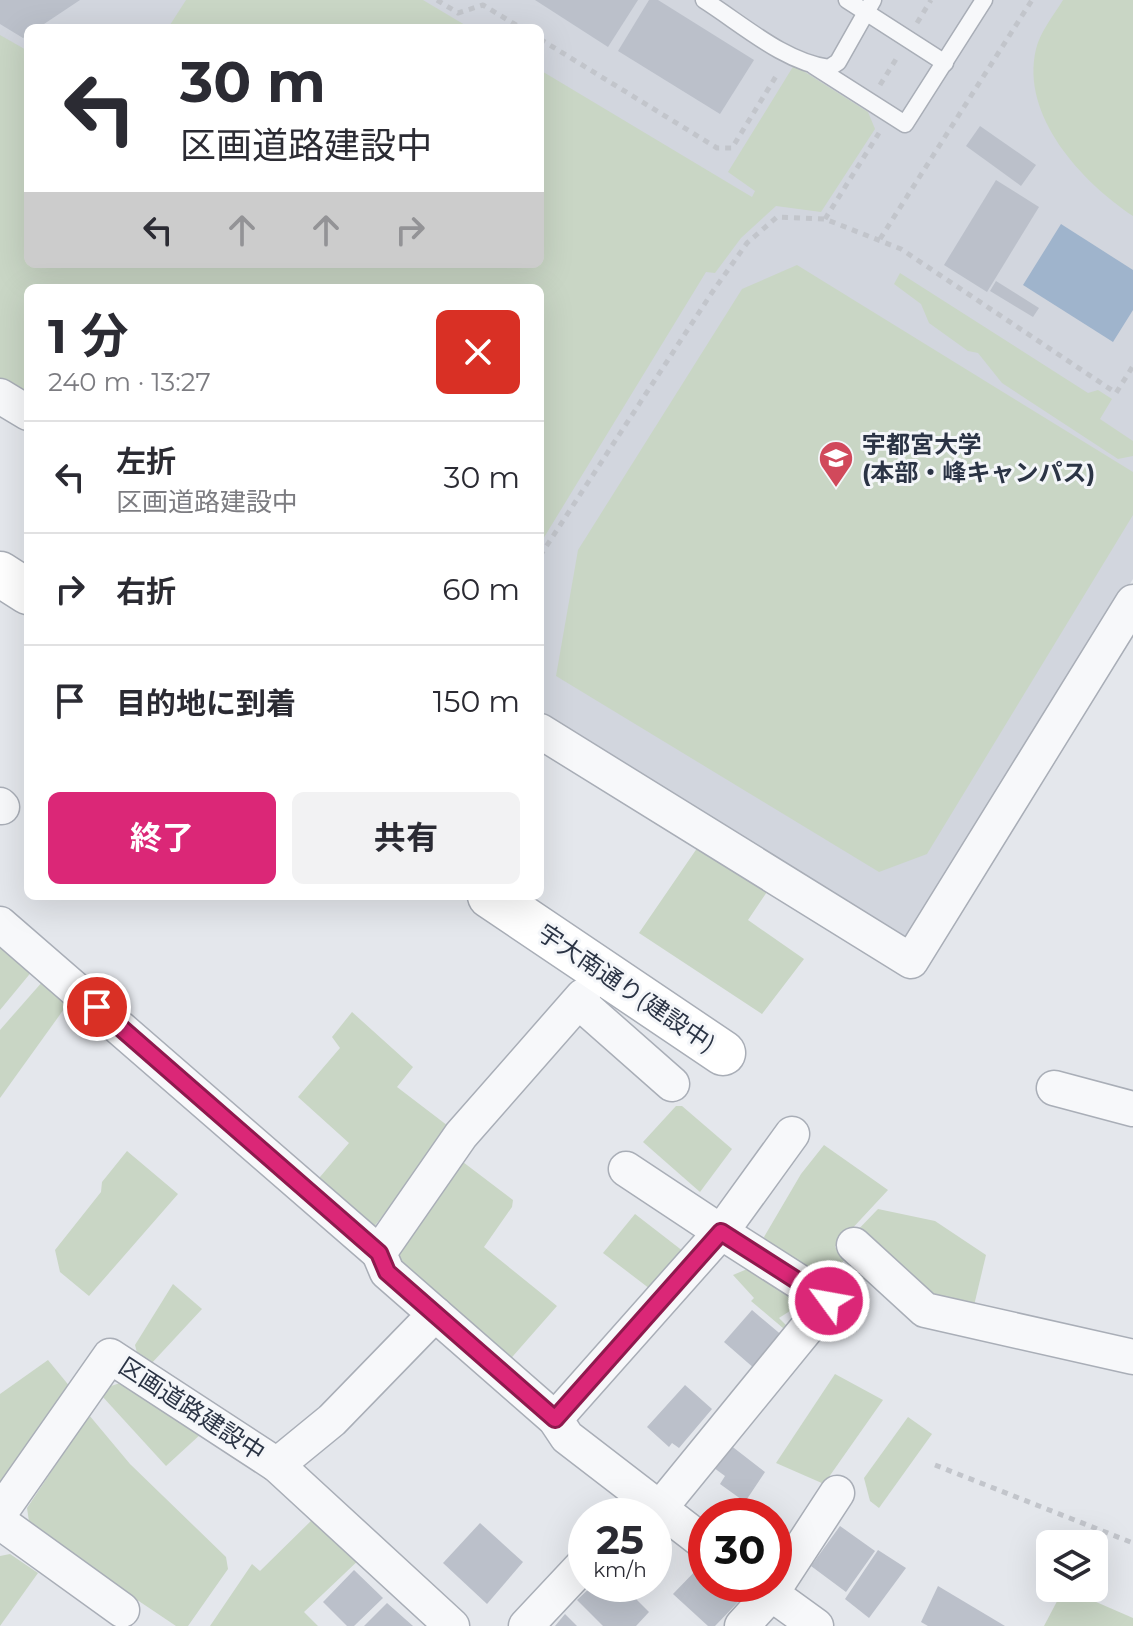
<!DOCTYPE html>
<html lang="ja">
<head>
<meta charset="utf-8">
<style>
	:root { --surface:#fff; --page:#f2f2f3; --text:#2b2b33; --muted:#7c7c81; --line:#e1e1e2; --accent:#db2777 }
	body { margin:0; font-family:Montserrat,"Noto Sans JP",sans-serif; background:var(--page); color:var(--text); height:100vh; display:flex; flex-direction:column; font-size:30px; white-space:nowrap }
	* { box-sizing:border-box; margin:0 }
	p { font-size:26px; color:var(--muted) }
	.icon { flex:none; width:44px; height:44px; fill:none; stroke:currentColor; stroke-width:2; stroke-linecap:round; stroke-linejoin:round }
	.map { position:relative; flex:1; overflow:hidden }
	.side { position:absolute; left:24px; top:284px; width:520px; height:616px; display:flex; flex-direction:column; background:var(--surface); border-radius:12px; box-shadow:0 8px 32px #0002 }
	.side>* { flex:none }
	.guide { position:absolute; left:24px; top:24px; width:520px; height:244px; border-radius:12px; box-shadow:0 8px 32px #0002; background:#fff; color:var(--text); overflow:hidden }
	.tools { position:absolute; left:1036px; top:1530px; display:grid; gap:16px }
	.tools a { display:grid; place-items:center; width:72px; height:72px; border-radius:12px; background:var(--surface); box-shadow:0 8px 32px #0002; font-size:40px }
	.speed { position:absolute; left:568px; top:1498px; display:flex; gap:16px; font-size:40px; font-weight:700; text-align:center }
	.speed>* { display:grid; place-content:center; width:104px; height:104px; border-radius:50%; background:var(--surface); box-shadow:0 8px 32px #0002; line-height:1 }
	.speed small { font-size:20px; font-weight:400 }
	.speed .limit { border:12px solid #d22; background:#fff; color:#111 }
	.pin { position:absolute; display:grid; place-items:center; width:68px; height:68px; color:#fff; margin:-34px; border:4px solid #fff; border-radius:50%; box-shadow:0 2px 8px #0007 }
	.me { position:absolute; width:88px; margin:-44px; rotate:302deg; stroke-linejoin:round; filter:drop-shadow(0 0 6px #0008) }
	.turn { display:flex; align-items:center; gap:28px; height:168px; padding:0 24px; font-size:36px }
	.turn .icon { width:104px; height:104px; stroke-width:2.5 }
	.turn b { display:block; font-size:56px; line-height:68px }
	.lanes { display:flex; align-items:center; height:76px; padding:0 24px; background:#0003; justify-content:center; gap:40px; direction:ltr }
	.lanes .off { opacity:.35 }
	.round { display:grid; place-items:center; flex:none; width:84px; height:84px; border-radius:12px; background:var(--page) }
	.summary { display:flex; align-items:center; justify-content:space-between; height:136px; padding:0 24px }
	h1 { font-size:48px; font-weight:700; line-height:60px }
	.cta { display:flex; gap:16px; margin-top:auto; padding:16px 24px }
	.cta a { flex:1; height:92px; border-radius:12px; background:var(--accent); color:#fff; font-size:32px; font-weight:700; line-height:92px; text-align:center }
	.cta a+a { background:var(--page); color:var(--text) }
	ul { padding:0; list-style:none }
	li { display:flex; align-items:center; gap:24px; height:112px; padding:0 24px; border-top:2px solid var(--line) }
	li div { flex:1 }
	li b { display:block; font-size:30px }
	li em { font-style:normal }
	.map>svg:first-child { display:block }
	.built { fill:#d2d6de; fill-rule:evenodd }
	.green { fill:#c9d6c5 }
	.water { fill:#9fb4cc }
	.building { fill:#bbc0ca }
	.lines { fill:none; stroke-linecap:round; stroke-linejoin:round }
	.lane-casing { stroke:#a9aeb7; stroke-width:19 }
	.street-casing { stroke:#a9aeb7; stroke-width:37 }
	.secondary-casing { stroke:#a9aeb7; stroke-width:47 }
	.path { stroke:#c2c5cb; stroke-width:5; stroke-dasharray:6 6; stroke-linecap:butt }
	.lane { stroke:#f7f8fa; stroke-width:16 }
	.street { stroke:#f7f8fa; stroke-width:34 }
	.secondary { stroke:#fff; stroke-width:44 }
	.route-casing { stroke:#8e194d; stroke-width:20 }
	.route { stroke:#db2777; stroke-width:14 }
	.labels { text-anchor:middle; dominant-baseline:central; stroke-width:6; stroke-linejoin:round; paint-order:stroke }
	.poi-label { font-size:24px; font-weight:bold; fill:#2b3445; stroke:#f4f6f9; text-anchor:start }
	.street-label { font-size:24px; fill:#2b3445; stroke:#f4f6f9 }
</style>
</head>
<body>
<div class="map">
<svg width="1133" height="1626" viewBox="0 0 1133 1626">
	<rect width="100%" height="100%" fill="#e4e7ec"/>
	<path class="built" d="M 0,0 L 1133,0 L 1133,579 L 906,949 L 540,719 L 540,288 L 28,288 L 0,383 ZM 28,28 L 540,28 L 540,264 L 28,264 Z"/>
	<g class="green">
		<polygon points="186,0 423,0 470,28 168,28"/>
		<path d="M 1063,0 L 1133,0 L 1133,216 C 1082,182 1020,116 1036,49 C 1040,32 1054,15 1063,0 Z"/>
		<polygon points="0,35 28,51 28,264 540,264 540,70 752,197 755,191 728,172 794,65 868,112 875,129 821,212 776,206 741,238 715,273 706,272 540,544 540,288 28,288 28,400 0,383"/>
		<polygon points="797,265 1133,472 1133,515 927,854 879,872 556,676 578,550 742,289"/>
		<polygon points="900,273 1088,393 1098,390 1112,399 1100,419 1133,441 1133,456 1118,459 1002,383 978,353 968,351 929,323 921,304 894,284"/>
		<polygon points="702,841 771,886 748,920 804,959 762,1014 639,933"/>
		<polygon points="0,941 33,970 0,1010"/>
		<polygon points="43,981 69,1002 0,1098 0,1030"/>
		<polygon points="352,1012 413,1067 397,1087 452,1129 369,1233 314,1184 349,1143 298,1097 340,1048 332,1037"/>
		<polygon points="676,1106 682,1106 732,1149 700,1192 643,1142"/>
		<polygon points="824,1145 888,1190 835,1247 847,1257 825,1282 769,1251 764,1237 801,1174"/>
		<polygon points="127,1151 178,1194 89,1296 60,1272 55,1250 101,1192 102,1182"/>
		<polygon points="459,1159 513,1200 512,1207 484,1247 557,1306 507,1363 396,1260 397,1240"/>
		<polygon points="878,1209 935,1221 986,1255 972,1314 922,1302 852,1236"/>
		<polygon points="635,1214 688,1255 654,1292 603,1253"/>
		<polygon points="752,1267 804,1302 779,1318 792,1331 790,1334 751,1301 754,1298 733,1275"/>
		<polygon points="173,1284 202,1309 150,1365 138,1357 135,1345"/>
		<polygon points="48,1360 71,1388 0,1490 0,1394"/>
		<polygon points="835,1374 883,1400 824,1484 776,1463"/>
		<polygon points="123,1382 202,1433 166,1466 102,1396 108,1387"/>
		<polygon points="89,1415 130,1464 226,1557 228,1569 188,1626 176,1626 30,1528 27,1508"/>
		<polygon points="908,1417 932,1434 879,1508 870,1501 864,1478"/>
		<polygon points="317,1515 363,1556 304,1612 318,1626 210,1626 252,1564 260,1571"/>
		<polygon points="10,1554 38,1573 0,1626 0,1556"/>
		<polygon points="1064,1588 1133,1618 1133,1626 1044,1626"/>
	</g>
	<polygon class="water" points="1061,224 1133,270 1133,310 1113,342 1023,285"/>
	<g class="building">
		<polygon points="0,0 80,0 38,28 28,28 28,35 23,38 0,24"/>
		<polygon points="535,0 638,0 608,47"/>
		<polygon points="649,0 658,0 754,60 720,114 618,51"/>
		<polygon points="980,126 1036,165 1021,186 966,146"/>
		<polygon points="996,180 1039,207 987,292 944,265"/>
		<polygon points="996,281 1039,308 1033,317 990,291"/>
		<polygon points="752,1310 784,1337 755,1369 724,1342"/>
		<polygon points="685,1385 712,1409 679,1448 672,1443 669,1447 647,1427"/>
		<polygon points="725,1441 765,1472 745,1502 720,1484 725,1476 710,1465"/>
		<polygon points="480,1523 523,1562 487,1604 443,1563"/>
		<polygon points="840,1526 875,1551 846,1592 811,1566"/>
		<polygon points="878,1550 906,1568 869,1618 845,1599"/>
		<polygon points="703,1563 706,1584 727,1584 742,1598 715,1626 708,1626 673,1594"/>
		<polygon points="354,1570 383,1598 354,1626 347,1626 323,1602"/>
		<polygon points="594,1584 621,1584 649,1612 636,1626 603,1626 577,1600"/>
		<polygon points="938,1586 1005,1626 928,1626 921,1622"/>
		<polygon points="387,1603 413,1626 364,1626"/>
		<polygon points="565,1614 577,1626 555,1626"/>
	</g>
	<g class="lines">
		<g class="lane-casing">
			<g id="lane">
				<path d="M 704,0 C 742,24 784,62 829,68 L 838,62 L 873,0"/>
				<polyline points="847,0 945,63"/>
				<polyline points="814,66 905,124 984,0"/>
			</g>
		</g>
		<g class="street-casing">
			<g id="street">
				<polyline points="0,396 28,413"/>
				<polyline points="540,731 911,961 1133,602"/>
				<polyline points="0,805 2,807"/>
				<polyline points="0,924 379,1253"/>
				<polyline points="579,1002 672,1084"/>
				<polyline points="1054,1088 1133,1109"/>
				<polyline points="854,1245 925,1310 1133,1357"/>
				<polyline points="435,1314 555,1419 567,1437 706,1544"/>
				<polyline points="555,1419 721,1232 626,1169"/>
				<polyline points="277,1465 332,1420 435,1314 387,1272 379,1253 461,1135 583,996"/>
				<polyline points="660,1508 829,1301 721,1232 792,1134"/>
				<polyline points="0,1513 110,1356 277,1465 452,1626"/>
				<polyline points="0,1522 122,1610"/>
				<polyline points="758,1584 816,1626"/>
				<polyline points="526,1626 586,1562"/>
				<polyline points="742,1626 771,1594 837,1493"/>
			</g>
		</g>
		<g class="secondary-casing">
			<g id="secondary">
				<polyline points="0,574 28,592"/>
				<polyline points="490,896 723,1053"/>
			</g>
		</g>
		<g class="path">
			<polyline points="437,0 458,13 483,5 521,28"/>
			<polyline points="917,23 931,0"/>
			<polyline points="540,39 717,148 732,148 778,73"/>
			<polyline points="880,85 898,56"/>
			<polyline points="825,219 879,133"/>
			<polyline points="880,239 1032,0"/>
			<polyline points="540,556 711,294 747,243 777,217 825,219 901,249 1116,393 1133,366"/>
			<polyline points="935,1465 1133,1543"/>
		</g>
		<use href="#lane" class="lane"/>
		<use href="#street" class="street"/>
		<use href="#secondary" class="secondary"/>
	</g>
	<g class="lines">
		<g class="route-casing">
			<polyline id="route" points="97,1007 379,1253 387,1272 555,1419 721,1232 829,1301"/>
		</g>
		<use href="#route" class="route"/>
	</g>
	<defs>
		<g id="university-pin" transform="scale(1.8)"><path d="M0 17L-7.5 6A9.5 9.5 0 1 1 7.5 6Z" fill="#d1495b" stroke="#f4f6f9"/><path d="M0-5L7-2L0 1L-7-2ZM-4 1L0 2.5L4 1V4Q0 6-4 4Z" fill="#fff"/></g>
	</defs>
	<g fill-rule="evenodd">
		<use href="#university-pin" x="836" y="458"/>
	</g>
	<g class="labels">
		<g class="poi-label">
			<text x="862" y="444">宇都宮大学<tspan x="862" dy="28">(本部・峰キャンパス)</tspan></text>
		</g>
		<g class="street-label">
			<text transform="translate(627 988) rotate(34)">宇大南通り(建設中)</text>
			<text transform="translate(192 1409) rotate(33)">区画道路建設中</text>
		</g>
	</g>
</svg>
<div class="tools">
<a><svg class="icon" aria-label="layers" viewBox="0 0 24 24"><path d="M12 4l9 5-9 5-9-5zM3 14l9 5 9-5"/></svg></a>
</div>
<div class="speed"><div>25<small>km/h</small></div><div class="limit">30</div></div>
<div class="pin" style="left:97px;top:1007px;background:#d93025"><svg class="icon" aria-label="arrive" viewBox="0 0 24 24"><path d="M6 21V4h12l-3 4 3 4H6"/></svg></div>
<svg class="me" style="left:829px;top:1301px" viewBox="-20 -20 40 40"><circle r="17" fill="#db2777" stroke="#fff" stroke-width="3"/><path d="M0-11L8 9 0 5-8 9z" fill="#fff"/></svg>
<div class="guide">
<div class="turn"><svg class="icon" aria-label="left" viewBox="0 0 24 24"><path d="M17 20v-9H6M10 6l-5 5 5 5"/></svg><div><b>30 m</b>区画道路建設中</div></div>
<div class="lanes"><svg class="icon" aria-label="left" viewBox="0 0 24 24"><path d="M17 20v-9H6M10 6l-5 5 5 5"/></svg><svg class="icon off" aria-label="ahead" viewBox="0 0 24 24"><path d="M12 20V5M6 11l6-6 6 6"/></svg><svg class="icon off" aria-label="ahead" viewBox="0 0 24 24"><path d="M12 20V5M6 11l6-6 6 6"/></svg><svg class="icon off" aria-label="right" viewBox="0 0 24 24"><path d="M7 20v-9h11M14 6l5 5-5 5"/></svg></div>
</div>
<section class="side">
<div class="summary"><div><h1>1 分</h1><p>240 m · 13:27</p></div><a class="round" style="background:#d93025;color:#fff"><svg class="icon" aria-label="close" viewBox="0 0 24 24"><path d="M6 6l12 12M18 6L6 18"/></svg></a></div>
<ul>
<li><svg class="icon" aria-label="left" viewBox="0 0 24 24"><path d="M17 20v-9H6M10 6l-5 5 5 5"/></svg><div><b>左折</b><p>区画道路建設中</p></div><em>30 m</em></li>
<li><svg class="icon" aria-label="right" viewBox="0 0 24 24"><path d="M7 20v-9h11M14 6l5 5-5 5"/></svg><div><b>右折</b></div><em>60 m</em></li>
<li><svg class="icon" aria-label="arrive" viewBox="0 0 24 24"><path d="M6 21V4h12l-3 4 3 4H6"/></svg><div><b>目的地に到着</b></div><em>150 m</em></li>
</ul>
<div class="cta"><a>終了</a><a>共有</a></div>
</section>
</div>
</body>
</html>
